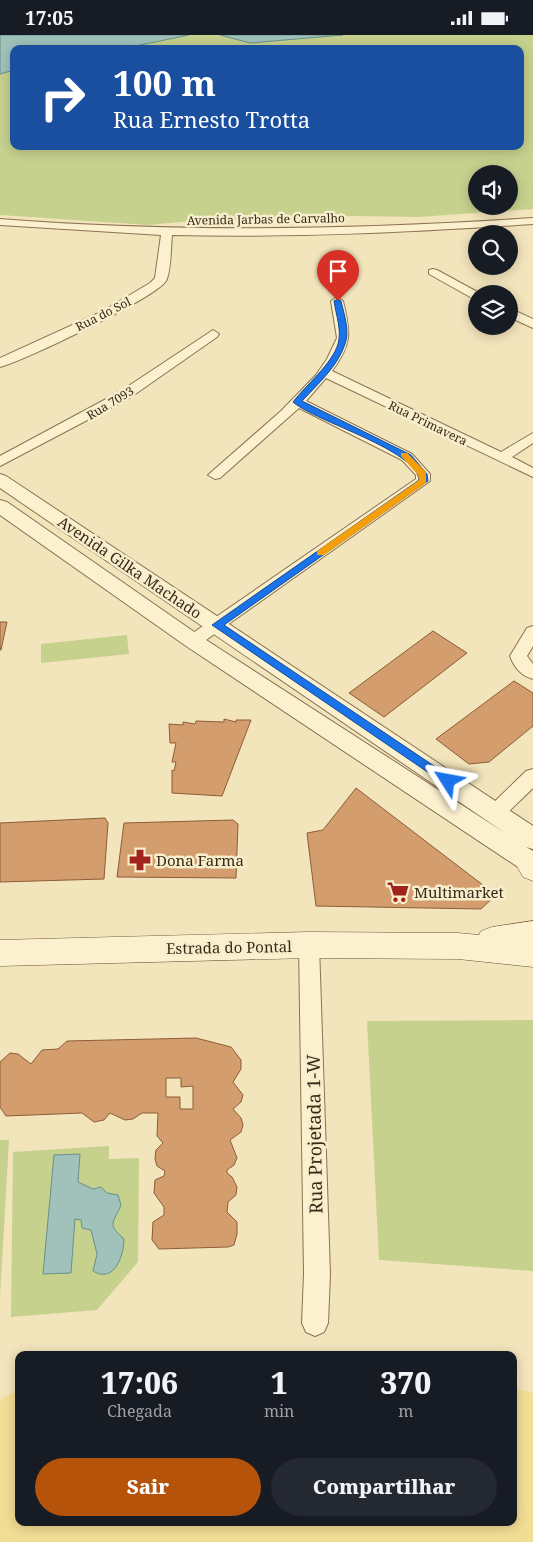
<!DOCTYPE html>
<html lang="pt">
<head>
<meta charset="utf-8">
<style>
	:root { --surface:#171b24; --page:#242831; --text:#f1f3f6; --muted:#9ea1a6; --accent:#b45309 }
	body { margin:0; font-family:"Noto Serif",serif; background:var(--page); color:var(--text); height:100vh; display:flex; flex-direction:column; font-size:19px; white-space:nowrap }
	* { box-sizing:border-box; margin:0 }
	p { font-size:16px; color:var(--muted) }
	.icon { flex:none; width:28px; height:28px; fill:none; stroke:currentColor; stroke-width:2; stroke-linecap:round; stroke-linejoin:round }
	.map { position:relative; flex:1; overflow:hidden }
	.details { position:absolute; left:15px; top:1316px; width:502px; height:175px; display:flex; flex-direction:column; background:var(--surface); border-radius:10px; box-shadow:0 2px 12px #0003 }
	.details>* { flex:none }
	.top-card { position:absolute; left:10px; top:10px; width:514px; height:105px; border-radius:10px; box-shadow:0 2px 12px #0003; background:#1a4fa0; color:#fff; overflow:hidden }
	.fabs { position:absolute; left:468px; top:130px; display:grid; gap:10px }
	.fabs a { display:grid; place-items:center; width:50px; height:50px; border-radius:50%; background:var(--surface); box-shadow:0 2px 12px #0003; font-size:25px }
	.pin { position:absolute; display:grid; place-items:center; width:42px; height:42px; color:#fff; margin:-51px -21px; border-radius:50% 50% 50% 0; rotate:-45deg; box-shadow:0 0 5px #0007 }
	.pin .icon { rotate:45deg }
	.me { position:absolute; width:55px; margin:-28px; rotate:304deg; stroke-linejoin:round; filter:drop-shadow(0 0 4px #0008) }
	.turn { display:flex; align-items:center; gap:18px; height:105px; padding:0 20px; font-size:22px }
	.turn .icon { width:65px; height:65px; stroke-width:2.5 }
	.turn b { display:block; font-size:35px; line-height:42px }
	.eta { display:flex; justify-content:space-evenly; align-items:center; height:85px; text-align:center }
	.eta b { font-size:30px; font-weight:800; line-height:35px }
	.button { display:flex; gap:10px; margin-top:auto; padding:10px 20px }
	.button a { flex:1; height:58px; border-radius:30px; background:var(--accent); color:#fff; font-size:20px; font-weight:800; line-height:58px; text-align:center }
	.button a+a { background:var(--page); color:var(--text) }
	.status { display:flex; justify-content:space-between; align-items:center; height:35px; padding:0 25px; background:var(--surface); direction:ltr }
	.status svg { height:14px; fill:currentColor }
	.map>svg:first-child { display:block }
	.green { fill:#c6d18e; fill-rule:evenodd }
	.sand { fill:#f2dd94 }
	.water { fill:#a0c2ba; stroke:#669188 }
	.building { fill:#d49d6d; stroke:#8c5d37; fill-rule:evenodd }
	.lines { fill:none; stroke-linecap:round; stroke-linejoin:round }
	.minor-casing { stroke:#8b7353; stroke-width:2 }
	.tertiary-casing { stroke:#8b7353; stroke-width:2 }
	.secondary-casing { stroke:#6c5437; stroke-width:1 }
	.minor { fill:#fcf1cf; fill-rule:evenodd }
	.tertiary { fill:#fcf1cf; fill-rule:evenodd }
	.secondary { fill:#fcf1cf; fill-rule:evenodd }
	.route { fill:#1a73e8; stroke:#114b97 }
	.slow { fill:#f59e0b }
	.labels { text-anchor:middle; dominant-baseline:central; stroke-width:5; stroke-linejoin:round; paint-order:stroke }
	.far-street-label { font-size:12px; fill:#382a1a; stroke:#f9eecb }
	.street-label { font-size:15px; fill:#382a1a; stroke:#f9eecb }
	.poi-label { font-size:15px; fill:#382a1a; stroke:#f9eecb; text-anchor:start }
	.near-street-label { font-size:18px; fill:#382a1a; stroke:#f9eecb }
</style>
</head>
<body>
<div class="status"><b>17:05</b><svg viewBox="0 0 49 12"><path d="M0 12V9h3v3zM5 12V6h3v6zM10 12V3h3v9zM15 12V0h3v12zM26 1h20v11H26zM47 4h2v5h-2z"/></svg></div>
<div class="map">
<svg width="533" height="1507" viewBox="0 0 533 1507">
	<rect width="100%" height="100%" fill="#f2e4bb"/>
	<g class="green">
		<path d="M 189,0 L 220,0 L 250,8 L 343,0 L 533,0 L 533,174 L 418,182 L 354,181 L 201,185 L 148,190 L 0,180 L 0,39 L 14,35 L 14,111 L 520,111 L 520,14 L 121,14 ZM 476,139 L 509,139 L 509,171 L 476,171 Z"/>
		<polygon points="127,600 129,619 41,628 41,609"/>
		<polygon points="533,985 533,1236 379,1225 367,986"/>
		<polygon points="0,1105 9,1105 0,1262"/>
		<polygon points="109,1111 109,1124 139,1123 138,1227 97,1275 11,1282 13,1117"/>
	</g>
	<polygon class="sand" points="514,1353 533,1358 533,1507 0,1507 0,1368 2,1363 19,1355 19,1488 514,1488"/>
	<g class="water">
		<polygon points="0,0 189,0 121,14 14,14 14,35 0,39"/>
		<polygon points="220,0 343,0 250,8"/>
		<path d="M 80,1119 L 78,1147 L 93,1154 L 101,1152 L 107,1158 L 118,1160 L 121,1170 C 114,1188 106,1188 124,1204 C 124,1221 114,1249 93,1236 L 97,1219 L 91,1195 L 82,1193 L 81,1185 L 75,1184 L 71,1238 L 43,1239 L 54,1120 Z"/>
	</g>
	<g class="building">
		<polygon points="0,587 7,587 1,615 0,615"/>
		<polygon points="433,596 467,618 384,682 349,658"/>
		<polygon points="514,646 533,658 533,691 489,727 469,729 436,704"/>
		<polygon points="224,684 236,687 236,685 251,685 222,761 172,758 172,735 174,736 176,727 172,727 176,708 170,708 169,689 183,690 183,687 195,689 196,686 224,687"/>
		<polygon points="356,753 496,860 481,874 316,871 307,798 323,795"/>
		<polygon points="105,783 108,788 104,844 0,847 0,788"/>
		<polygon points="233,785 238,789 236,843 117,842 124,788"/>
		<path d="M 196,1003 L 231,1012 L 241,1025 L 241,1034 L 233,1047 L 243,1060 L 241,1067 L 233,1074 L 241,1083 L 243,1090 L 241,1097 L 230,1105 L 237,1123 L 234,1130 L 227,1135 L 227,1138 L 232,1142 L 237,1152 L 236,1160 L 228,1167 L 227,1177 L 237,1187 L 237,1199 L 234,1210 L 228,1212 L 159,1214 L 152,1205 L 153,1187 L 164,1180 L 164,1172 L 154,1158 L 155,1145 L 164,1141 L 165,1136 L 157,1131 L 155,1124 L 156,1115 L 163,1108 L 157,1101 L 158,1078 L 142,1078 L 133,1084 L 125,1085 L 110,1078 L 104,1085 L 94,1087 L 82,1078 L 6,1081 L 0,1072 L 0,1027 L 10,1018 L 18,1019 L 31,1029 L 42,1015 L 58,1014 L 67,1006 ZM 166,1043 L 181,1043 L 181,1052 L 193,1051 L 193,1074 L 180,1074 L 180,1062 L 166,1062 Z"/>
	</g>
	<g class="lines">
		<g class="minor-casing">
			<g id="minor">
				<path d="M 533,183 L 533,189 C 413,197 293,203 172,200 C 171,211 171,237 166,246 C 155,263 24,326 0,332 L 0,323 L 103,276 L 150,248 L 155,243 L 161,200 L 0,190 L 0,184 C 178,198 355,195 533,183 Z"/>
				<polygon points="433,234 437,235 481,259 476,259 476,264 472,263 429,239 429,235"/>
				<path d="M 337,262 L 343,266 C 351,298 352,309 332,336 L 501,417 L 533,398 L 533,408 L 512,422 L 533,433 L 533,442 L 326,343 L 306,366 L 412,419 L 430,439 L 430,446 L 199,610 L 187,610 L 185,606 L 187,602 L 416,444 L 416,440 L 402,425 L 299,373 L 220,443 L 215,444 L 208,440 L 281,376 L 316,340 L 327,324 L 337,303 L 331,266 Z"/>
				<polygon points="509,273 533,284 533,293 509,282"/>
				<polygon points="213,295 219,299 217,302 131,362 0,431 0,421 121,356"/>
				<path d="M 533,591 L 533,611 L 527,621 L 533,629 L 533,644 C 521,641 514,632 510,621 L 527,593 Z"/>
				<polygon points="533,734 533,753 502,783 495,786 488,783 485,778 488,773 526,736"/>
				<polygon points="309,901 316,904 319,910 330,1239 328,1288 324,1297 315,1301 306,1297 302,1288 304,1239 299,910 302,904"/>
			</g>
		</g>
		<g class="tertiary-casing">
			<polygon id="tertiary" points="0,439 6,441 533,791 533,814 526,812 533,816 533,839 524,836 186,611 0,480 0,465 7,467 200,601 505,798 0,453"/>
		</g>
		<g class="secondary-casing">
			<g id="secondary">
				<polygon points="528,814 533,816 533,846 523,842 514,826 518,818"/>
				<polygon points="533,886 533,932 458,924 309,923 0,931 0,905 309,897 458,898 479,900 481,896 492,892"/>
			</g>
		</g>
		<use href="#minor" class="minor"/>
		<use href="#tertiary" class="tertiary"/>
		<use href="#secondary" class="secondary"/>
	</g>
	<path class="route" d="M 338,264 L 341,266 C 344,279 350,296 345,309 C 338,331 317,350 302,366 L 411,420 L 427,439 L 428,446 L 224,590 L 452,743 L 453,746 L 448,751 L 212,590 L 419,445 C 417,415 316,387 293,367 C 306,350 332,329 338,309 C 342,295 336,280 334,266 Z"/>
	<polygon class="slow" points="401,418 407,418 426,437 426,448 324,520 317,520 317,516 419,445 418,440 401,421"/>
	<defs>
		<g id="pharmacy-bare" transform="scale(1.725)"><path d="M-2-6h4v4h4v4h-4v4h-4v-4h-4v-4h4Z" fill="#a0231d" stroke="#f9eecb" stroke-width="2.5" paint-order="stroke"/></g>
		<g id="supermarket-bare" transform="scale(1.725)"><path d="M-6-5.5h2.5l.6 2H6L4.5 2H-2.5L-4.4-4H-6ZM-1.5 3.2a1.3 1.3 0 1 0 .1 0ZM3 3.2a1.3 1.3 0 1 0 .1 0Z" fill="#a0231d" stroke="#f9eecb" stroke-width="2.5" paint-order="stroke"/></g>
	</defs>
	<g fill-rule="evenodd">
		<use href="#pharmacy-bare" x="140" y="825"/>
		<use href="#supermarket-bare" x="398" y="857"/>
	</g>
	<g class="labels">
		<g class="far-street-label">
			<text transform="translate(266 184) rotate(-1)">Avenida Jarbas de Carvalho</text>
			<text transform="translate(103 279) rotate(-27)">Rua do Sol</text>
			<text transform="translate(110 368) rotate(-31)">Rua 7093</text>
			<text transform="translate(428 388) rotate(26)">Rua Primavera</text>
		</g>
		<g class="street-label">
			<text transform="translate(130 532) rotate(34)">Avenida Gilka Machado</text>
			<text transform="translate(229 912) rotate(-1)">Estrada do Pontal</text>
		</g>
		<g class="poi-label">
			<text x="156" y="825">Dona Farma</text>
			<text x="414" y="857">Multimarket</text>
		</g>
		<g class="near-street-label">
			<text transform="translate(314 1099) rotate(-91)">Rua Projetada 1-W</text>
		</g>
	</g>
</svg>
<div class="fabs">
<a><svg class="icon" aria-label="sound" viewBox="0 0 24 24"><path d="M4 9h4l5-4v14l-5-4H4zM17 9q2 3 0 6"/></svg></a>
<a><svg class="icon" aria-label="search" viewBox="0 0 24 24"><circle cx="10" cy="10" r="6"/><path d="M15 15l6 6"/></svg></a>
<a><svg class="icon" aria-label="layers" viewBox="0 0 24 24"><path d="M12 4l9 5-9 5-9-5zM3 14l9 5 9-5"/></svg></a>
</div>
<div class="pin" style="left:338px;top:266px;background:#d93025"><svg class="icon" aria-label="arrive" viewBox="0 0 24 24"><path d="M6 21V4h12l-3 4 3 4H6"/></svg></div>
<svg class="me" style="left:448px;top:746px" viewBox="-20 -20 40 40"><path d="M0-17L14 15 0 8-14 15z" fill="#1a73e8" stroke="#fff" stroke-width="4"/></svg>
<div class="top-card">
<div class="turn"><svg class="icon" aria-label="right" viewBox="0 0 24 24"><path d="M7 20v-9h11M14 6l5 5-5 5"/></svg><div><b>100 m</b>Rua Ernesto Trotta</div></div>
</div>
<section class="details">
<div class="eta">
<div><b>17:06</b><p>Chegada</p></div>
<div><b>1</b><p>min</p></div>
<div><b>370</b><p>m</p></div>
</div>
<div class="button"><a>Sair</a><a>Compartilhar</a></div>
</section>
</div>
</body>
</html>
